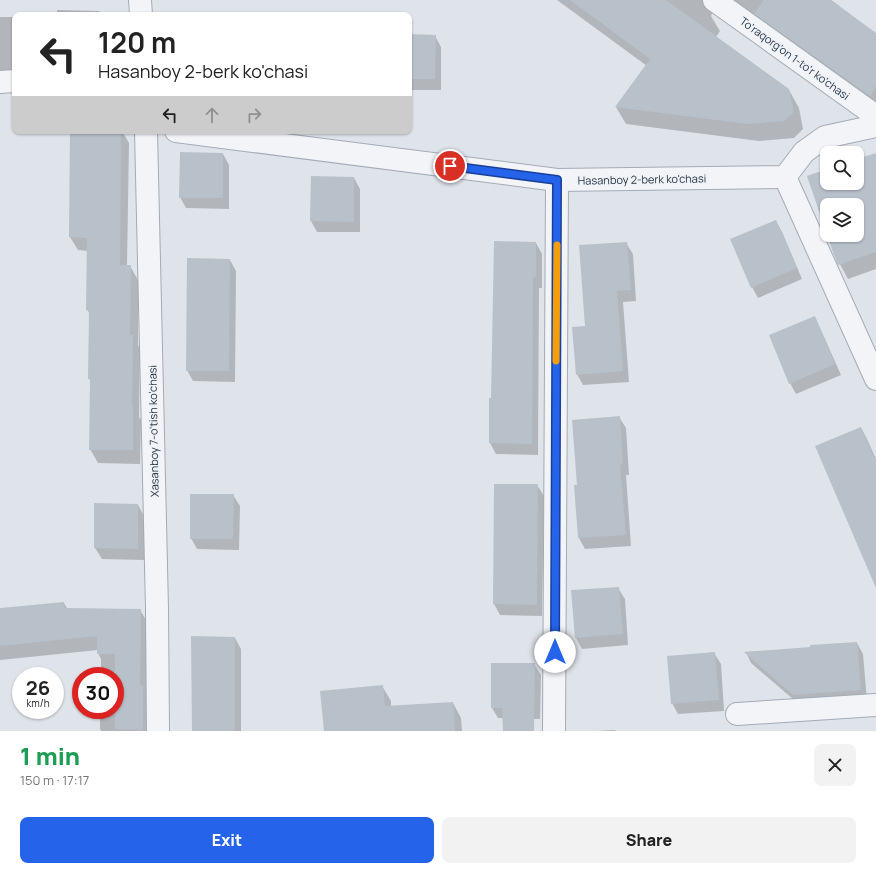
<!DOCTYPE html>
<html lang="en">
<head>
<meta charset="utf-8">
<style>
	:root { --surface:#fff; --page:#f2f2f2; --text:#222; --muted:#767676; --accent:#2563eb }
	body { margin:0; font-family:Manrope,sans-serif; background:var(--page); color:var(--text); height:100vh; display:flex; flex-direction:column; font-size:15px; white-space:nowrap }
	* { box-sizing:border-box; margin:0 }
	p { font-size:13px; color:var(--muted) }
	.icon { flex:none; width:22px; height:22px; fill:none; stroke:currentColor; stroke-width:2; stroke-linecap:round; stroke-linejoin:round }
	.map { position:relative; height:731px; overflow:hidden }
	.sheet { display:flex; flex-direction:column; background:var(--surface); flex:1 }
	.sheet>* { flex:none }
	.hud { position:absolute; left:12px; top:12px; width:400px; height:122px; border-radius:8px; box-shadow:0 1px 3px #0004; background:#fff; color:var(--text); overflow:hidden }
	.fabs { position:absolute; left:820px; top:146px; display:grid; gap:8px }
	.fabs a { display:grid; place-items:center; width:44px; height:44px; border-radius:8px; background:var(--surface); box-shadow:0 1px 3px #0004; font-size:20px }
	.speed { position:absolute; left:12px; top:667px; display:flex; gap:8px; font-size:20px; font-weight:700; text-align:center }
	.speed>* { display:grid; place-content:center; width:52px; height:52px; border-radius:50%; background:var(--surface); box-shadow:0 1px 3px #0004; line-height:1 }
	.speed small { font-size:10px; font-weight:400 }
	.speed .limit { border:6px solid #d22; background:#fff; color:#111 }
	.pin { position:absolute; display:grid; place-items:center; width:34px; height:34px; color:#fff; margin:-17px; border:2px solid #fff; border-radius:50%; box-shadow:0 1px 4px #0007 }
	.me { position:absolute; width:44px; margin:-22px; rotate:0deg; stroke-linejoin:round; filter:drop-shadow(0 0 3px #0008) }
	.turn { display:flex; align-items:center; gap:14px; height:84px; padding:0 20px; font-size:18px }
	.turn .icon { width:52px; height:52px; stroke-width:2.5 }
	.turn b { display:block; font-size:28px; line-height:34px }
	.lanes { display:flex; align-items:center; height:38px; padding:0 20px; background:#0003; justify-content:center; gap:20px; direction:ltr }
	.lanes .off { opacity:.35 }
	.round { display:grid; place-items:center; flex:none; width:42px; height:42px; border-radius:8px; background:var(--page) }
	.headline { display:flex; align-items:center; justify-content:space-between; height:68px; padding:0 20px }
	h1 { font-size:24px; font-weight:800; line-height:30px; color:#1e9e55 }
	.action { display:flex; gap:8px; margin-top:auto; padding:8px 20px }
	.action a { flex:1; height:46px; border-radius:8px; background:var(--accent); color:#fff; font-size:16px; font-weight:800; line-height:46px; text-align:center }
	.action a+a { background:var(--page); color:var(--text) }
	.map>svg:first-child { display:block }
	.shadow { fill:#0003 }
	.building { fill:#b8c0ca; fill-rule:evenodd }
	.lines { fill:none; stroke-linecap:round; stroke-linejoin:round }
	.minor-casing { stroke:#a4abb5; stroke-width:24 }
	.minor { stroke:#f2f4f8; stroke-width:22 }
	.route-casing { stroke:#184099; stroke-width:10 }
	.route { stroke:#2563eb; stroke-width:7 }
	.slow { stroke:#f59e0b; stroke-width:7 }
	.labels { text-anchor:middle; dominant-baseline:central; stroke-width:3; stroke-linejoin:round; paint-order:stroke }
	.street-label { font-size:11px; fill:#263243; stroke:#eff3f7 }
</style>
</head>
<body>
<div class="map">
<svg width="876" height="731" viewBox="0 0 876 731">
	<rect width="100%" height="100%" fill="#dfe4ea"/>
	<g class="shadow">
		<polygon points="557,0 831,0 838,5 840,7 876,34 876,110 713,11 711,16 720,31 716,37 789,90 799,108 803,129 794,138 759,141 626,124 616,107 647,66"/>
		<polygon points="57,10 99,11 102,15 57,15"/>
		<polygon points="159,12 201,13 202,15 159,15"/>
		<rect x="0" y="17" width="15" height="55"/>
		<polygon points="409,35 435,36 441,47 441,90 409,90"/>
		<polygon points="71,131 122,131 129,143 127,266 130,266 138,280 138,345 140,349 139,417 141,420 140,464 98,463 90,449 91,381 89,379 90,314 87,310 88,251 78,250 70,237"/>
		<polygon points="223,154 229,165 229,209 186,208 180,197"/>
		<polygon points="876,154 876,269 848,279 835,255 828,235 857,235 857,205 827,205 827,232 808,177 827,171 827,183 857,183 857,160"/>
		<polygon points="312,177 354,178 360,189 360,232 317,232 311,221"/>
		<polygon points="776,221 782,232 802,279 758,298 752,287"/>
		<polygon points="536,243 542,254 542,288 539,288 538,455 496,454 490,443 492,399"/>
		<polygon points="626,243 633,254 636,301 623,302 629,382 583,385 577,374 586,327"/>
		<polygon points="230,260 236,271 235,382 193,381 187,370"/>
		<polygon points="814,317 820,328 841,375 796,394 790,383"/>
		<polygon points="619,417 626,428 629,475 626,475 631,546 585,549 579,538 575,486 578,486"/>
		<polygon points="861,428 867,439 876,459 876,585"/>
		<polygon points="537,485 544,496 542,616 500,615 494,604"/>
		<polygon points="233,495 240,506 239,550 197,549 191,538"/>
		<polygon points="138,505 144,516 144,560 102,559 95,548"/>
		<polygon points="618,588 625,599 628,645 582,649 576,638"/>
		<polygon points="64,603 68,610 140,610 148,623 150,731 101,731 100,729 100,710 115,710 115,676 101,676 101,659 98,653 98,650 0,660 0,609"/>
		<polygon points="235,638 241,649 241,731 193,731"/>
		<polygon points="857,643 863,654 867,701 800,705 751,663 746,652 811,648"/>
		<polygon points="714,653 721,664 724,711 678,714 672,703"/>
		<polygon points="534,664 541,675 540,719 498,718 492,708"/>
		<polygon points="382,686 391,701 391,707 453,703 461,718 462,731 325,731"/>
		<polygon points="615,730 616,731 596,731"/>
	</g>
	<g class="building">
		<polygon points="570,0 666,0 789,89 794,112 784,121 748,124 615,107 650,59"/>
		<polygon points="764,0 831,0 876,33 876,87 870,96 754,14"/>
		<polygon points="409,34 436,35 435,79 409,79"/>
		<polygon points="70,131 121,131 120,265 131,265 130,335 133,335 132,405 133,405 133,450 89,450 90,379 88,379 89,310 86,310 87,238 69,237"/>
		<polygon points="180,152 223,153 223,198 179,198"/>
		<path d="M 876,153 L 876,252 L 838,265 L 834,255 L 807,176 L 827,169 L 827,183 L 857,183 L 857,159 ZM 827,205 L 857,205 L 857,235 L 827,235 Z"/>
		<polygon points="311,176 354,177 354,222 310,221"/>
		<polygon points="776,220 797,268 751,288 730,239"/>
		<polygon points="494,241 536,242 536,277 533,277 532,444 489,443 489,398 491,398"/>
		<polygon points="627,242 631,290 617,291 623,371 576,375 572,327 585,326 579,245"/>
		<polygon points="187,258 230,259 229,371 186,371"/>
		<polygon points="815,316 835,364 789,384 769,335"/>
		<polygon points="620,416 623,464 620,465 626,535 578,538 574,485 577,485 572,420"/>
		<polygon points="861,427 876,461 876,588 815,446"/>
		<polygon points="494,484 538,484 537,605 493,604"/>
		<polygon points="190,494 234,494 233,539 190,539"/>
		<polygon points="94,503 138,504 138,549 94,548"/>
		<polygon points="619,587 623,634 575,638 571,590"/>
		<polygon points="64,602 65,608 141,609 140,685 143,685 143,730 115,729 115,654 97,654 97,636 0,646 0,608"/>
		<polygon points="191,636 235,637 235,731 192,731"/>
		<polygon points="857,642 861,690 793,695 744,652 810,647 810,645"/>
		<polygon points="715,652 719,700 671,704 667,656"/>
		<polygon points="491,663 535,663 534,731 503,731 502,708 491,708"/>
		<polygon points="383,685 385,706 453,702 455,731 324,731 320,691"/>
	</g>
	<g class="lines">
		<g class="minor-casing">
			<g id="minor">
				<polyline points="140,0 141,15"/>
				<polyline points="714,0 876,116"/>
				<polyline points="0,82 15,81"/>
				<polyline points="146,131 157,609 158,731"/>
				<polyline points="176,131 557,180 785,177 804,152 825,137 876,126"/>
				<polyline points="785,177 876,379"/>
				<polyline points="737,714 876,705"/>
				<polyline points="554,731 557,180"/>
			</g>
		</g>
		<use href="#minor" class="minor"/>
	</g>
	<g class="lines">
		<g class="route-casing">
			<polyline id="route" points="450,166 557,180 555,652"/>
		</g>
		<use href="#route" class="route"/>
		<polyline class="slow" points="556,361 557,245"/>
	</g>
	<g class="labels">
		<g class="street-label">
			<text transform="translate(795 58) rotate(36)">To'raqorg'on 1-to'r ko'chasi</text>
			<text transform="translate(642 179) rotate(-1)">Hasanboy 2-berk ko'chasi</text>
			<text transform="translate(153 431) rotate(-91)">Xasanboy 7-o'tish ko'chasi</text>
		</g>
	</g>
</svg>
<div class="fabs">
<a><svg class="icon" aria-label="search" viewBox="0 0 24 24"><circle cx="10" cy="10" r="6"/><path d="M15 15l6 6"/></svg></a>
<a><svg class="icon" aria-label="layers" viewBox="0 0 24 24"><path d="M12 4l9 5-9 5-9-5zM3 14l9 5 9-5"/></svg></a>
</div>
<div class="speed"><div>26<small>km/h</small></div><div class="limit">30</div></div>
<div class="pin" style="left:450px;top:166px;background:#d93025"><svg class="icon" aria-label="arrive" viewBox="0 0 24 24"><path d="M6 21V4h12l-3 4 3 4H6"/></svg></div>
<svg class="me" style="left:555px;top:652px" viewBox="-20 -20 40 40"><circle r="19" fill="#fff"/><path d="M0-13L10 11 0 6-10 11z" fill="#2563eb"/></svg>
<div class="hud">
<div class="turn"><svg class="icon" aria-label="left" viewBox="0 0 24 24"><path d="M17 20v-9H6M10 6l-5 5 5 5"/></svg><div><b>120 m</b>Hasanboy 2-berk ko'chasi</div></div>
<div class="lanes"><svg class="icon" aria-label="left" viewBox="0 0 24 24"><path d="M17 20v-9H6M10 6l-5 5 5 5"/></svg><svg class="icon off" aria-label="ahead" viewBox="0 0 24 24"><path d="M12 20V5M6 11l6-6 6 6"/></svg><svg class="icon off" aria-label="right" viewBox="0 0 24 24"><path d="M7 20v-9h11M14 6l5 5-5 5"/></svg></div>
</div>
</div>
<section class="sheet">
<div class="headline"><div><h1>1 min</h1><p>150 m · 17:17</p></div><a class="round"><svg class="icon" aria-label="close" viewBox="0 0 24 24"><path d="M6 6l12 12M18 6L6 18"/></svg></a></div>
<div class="action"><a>Exit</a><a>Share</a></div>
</section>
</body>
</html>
